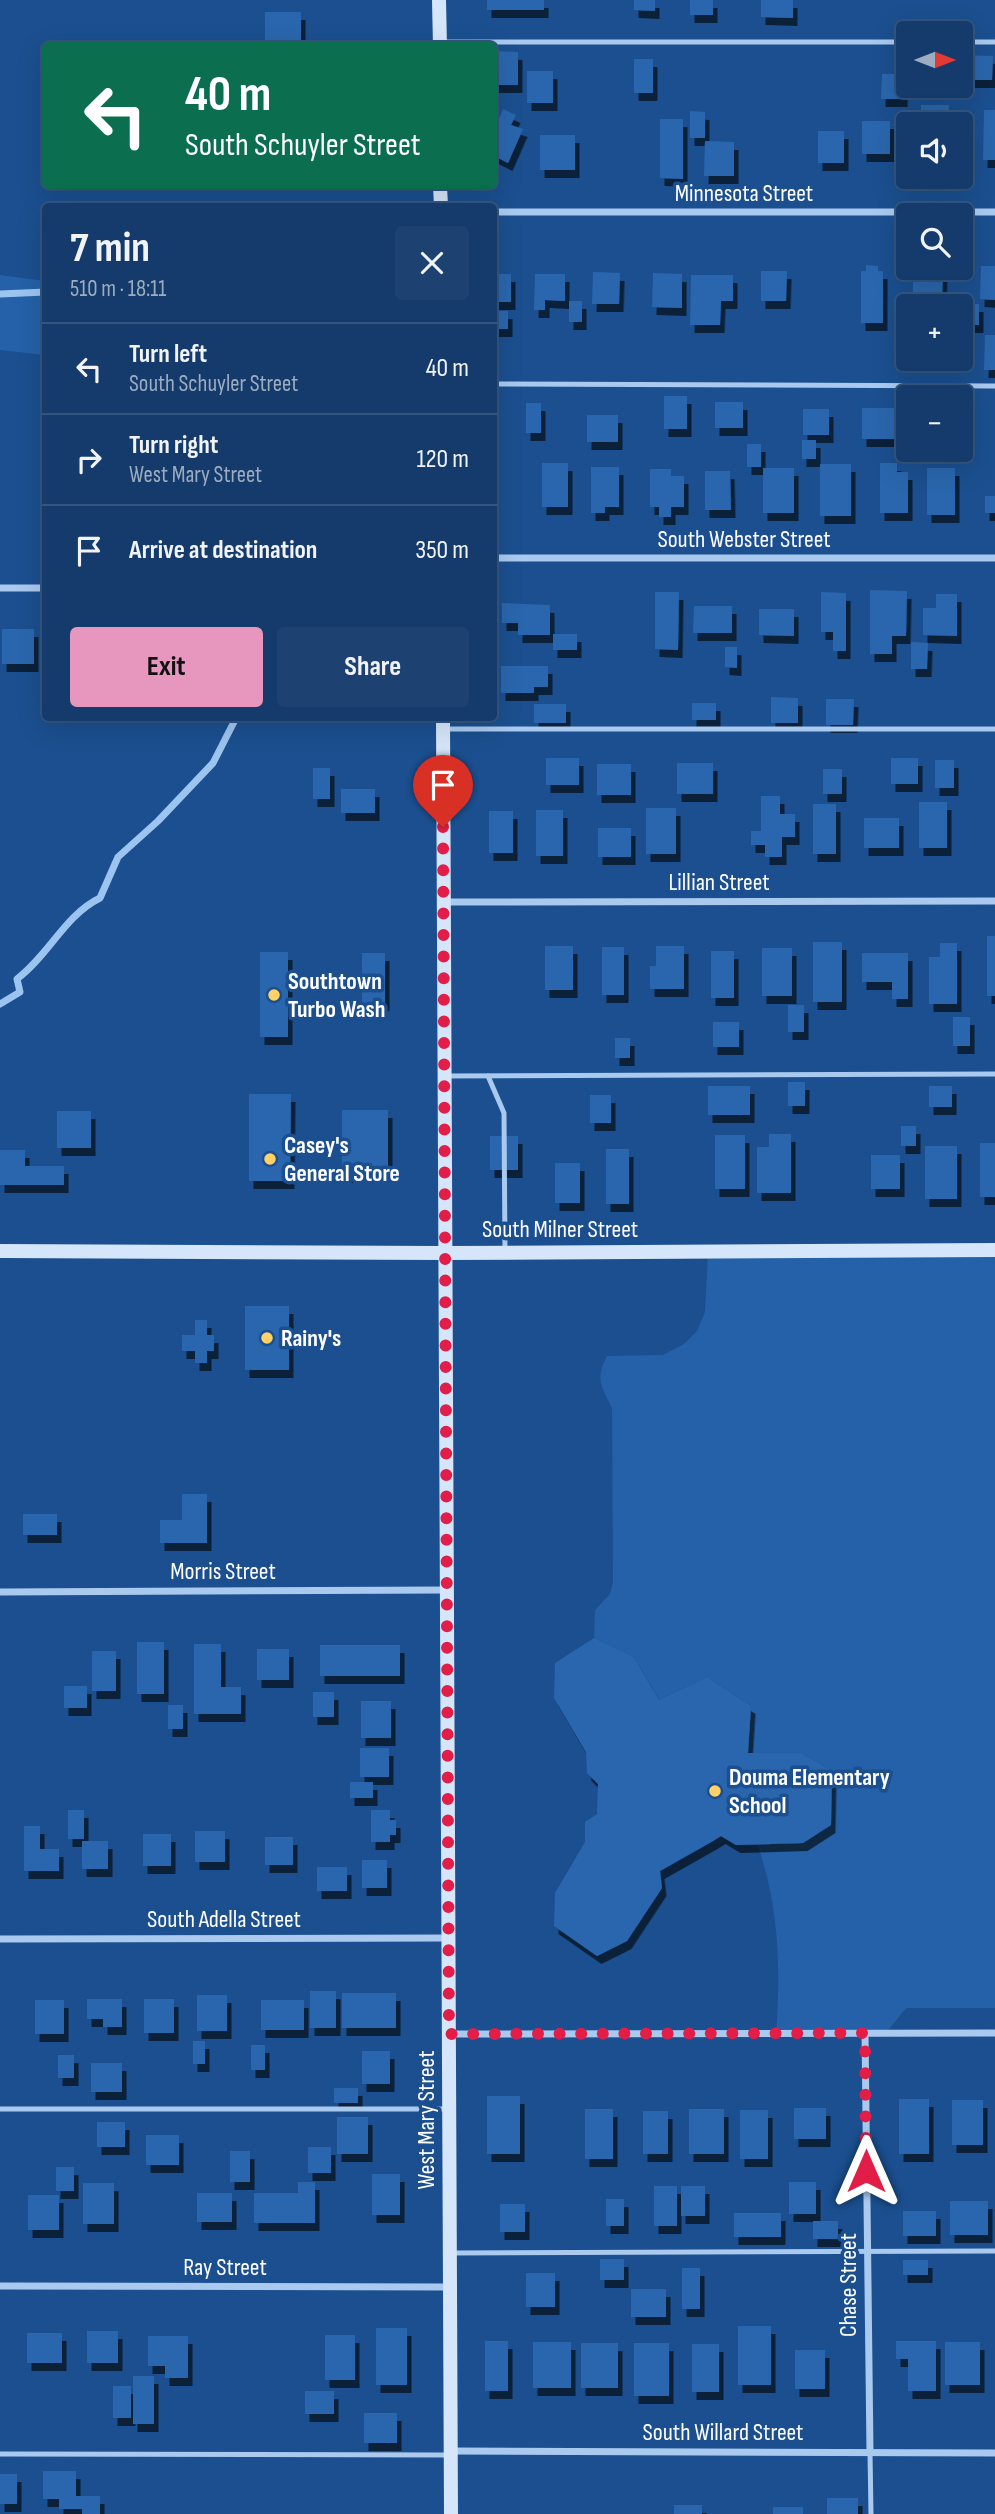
<!DOCTYPE html>
<html lang="en">
<head>
<meta charset="utf-8">
<style>
	:root { --surface:#143b6b; --page:#1d4271; --text:#f1f3f6; --muted:#9dadc1; --line:#33557e; --accent:#e797bd }
	body { margin:0; font-family:"Sofia Sans Condensed",sans-serif; background:var(--page); color:var(--text); height:100vh; display:flex; flex-direction:column; font-size:26px; white-space:nowrap }
	* { box-sizing:border-box; margin:0 }
	p { font-size:23px; color:var(--muted) }
	.icon { flex:none; width:38px; height:38px; fill:none; stroke:currentColor; stroke-width:2; stroke-linecap:round; stroke-linejoin:round }
	.map { position:relative; flex:1; overflow:hidden }
	.panel { position:absolute; left:42px; top:203px; width:455px; height:518px; display:flex; flex-direction:column; background:var(--surface); border-radius:7px; box-shadow:0 7px 28px #0002,0 0 0 2px var(--line) }
	.panel>* { flex:none }
	.hud { position:absolute; left:42px; top:42px; width:455px; height:147px; border-radius:7px; box-shadow:0 7px 28px #0002,0 0 0 2px var(--line); background:#0b6e4f; color:#fff; overflow:hidden }
	.needle { width:46px; rotate:90deg }
	.tools { position:absolute; left:896px; top:21px; display:grid; gap:14px }
	.tools a { display:grid; place-items:center; width:77px; height:77px; border-radius:7px; background:var(--surface); box-shadow:0 7px 28px #0002,0 0 0 2px var(--line); font-size:35px }
	.pin { position:absolute; display:grid; place-items:center; width:60px; height:60px; color:#fff; margin:-72px -30px; border-radius:50% 50% 50% 0; rotate:-45deg; box-shadow:0 0 7px #0007 }
	.pin .icon { rotate:45deg }
	.me { position:absolute; width:77px; margin:-38px; rotate:0deg; stroke-linejoin:round; filter:drop-shadow(0 0 5px #0008) }
	.turn { display:flex; align-items:center; gap:24px; height:147px; padding:0 28px; font-size:32px }
	.turn .icon { width:91px; height:91px; stroke-width:2.5 }
	.turn b { display:block; font-size:49px; line-height:60px }
	.round { display:grid; place-items:center; flex:none; width:74px; height:74px; border-radius:7px; background:var(--page) }
	.head { display:flex; align-items:center; justify-content:space-between; height:119px; padding:0 28px }
	h1 { font-size:42px; font-weight:700; line-height:52px }
	.cta { display:flex; gap:14px; margin-top:auto; padding:14px 28px }
	.cta a { flex:1; height:80px; border-radius:7px; background:var(--accent); color:#111; font-size:28px; font-weight:700; line-height:80px; text-align:center }
	.cta a+a { background:var(--page); color:var(--text) }
	ul { padding:0; list-style:none }
	li { display:flex; align-items:center; gap:21px; height:91px; padding:0 28px; border-top:2px solid var(--line) }
	li div { flex:1 }
	li b { display:block; font-size:26px }
	li em { font-style:normal }
	.map>svg:first-child { display:block }
	.green { fill:#2461a8 }
	.lines { fill:none; stroke-linecap:round; stroke-linejoin:round }
	.stream { stroke:#9cc4f0; stroke-width:7 }
	.building { fill:#2a66ad; filter:url(#shadow) }
	.lane { stroke:#a9c9ee; stroke-width:5 }
	.street { stroke:#a9c9ee; stroke-width:7 }
	.secondary { stroke:#d6e6fa; stroke-width:14 }
	.route { stroke:#e11d48; stroke-width:12; stroke-dasharray:0 21.6 }
	.poi-dot { fill:#ffd166; stroke:#1b4f8f; stroke-width:2.5 }
	.labels { text-anchor:middle; dominant-baseline:central; stroke-width:7; stroke-linejoin:round; paint-order:stroke }
	.street-label { font-size:24px; fill:#fff; stroke:#1b4f8f }
	.poi-label { font-size:24px; font-weight:bold; fill:#fff; stroke:#1b4f8f; text-anchor:start }
</style>
</head>
<body>
<div class="map">
<svg width="995" height="2514" viewBox="0 0 995 2514">
	<defs>
		<filter id="shadow"><feDropShadow dx="4.5" dy="8" stdDeviation="0" flood-color="#0009"/></filter>
	</defs>
	<rect width="100%" height="100%" fill="#1b4f8f"/>
	<g class="green">
		<polygon points="0,275 45,281 45,355 0,350"/>
		<path d="M 995,1250 L 995,2008 L 906,2008 L 886,2033 L 776,2033 C 781,1971 779,1903 757,1844 L 803,1843 L 831,1825 L 832,1771 L 801,1753 L 748,1753 L 751,1706 L 707,1677 L 659,1700 L 634,1657 L 594,1638 L 595,1610 L 610,1594 L 613,1582 L 612,1408 C 601,1386 595,1379 607,1356 L 663,1355 L 684,1344 L 697,1331 L 705,1312 L 708,1252 Z"/>
	</g>
	<g class="lines">
		<g class="stream">
			<polyline points="0,294 46,292"/>
			<path d="M 0,1004 L 20,992 L 17,979 C 49,955 65,915 100,898 L 118,857 L 158,821 L 213,763 L 236,718"/>
		</g>
	</g>
	<g class="building">
		<rect x="487" y="0" width="57" height="10"/>
		<polygon points="634,0 655,0 655,11 634,10"/>
		<rect x="690" y="0" width="23" height="15"/>
		<polygon points="761,0 793,0 793,18 761,17"/>
		<rect x="265" y="12" width="36" height="31"/>
		<polygon points="494,51 518,52 518,85 494,85"/>
		<polygon points="962,55 993,56 992,80 962,80"/>
		<rect x="634" y="59" width="19" height="34"/>
		<rect x="527" y="71" width="26" height="32"/>
		<polygon points="882,74 904,74 903,99 881,99"/>
		<polygon points="921,105 949,105 948,124 921,124"/>
		<polygon points="503,109 516,115 511,125 523,129 508,163 494,156 494,117 499,119"/>
		<polygon points="984,110 995,110 995,160 983,160"/>
		<polygon points="690,111 705,112 705,138 690,138"/>
		<polygon points="660,119 683,119 683,179 660,178"/>
		<rect x="862" y="121" width="28" height="33"/>
		<rect x="818" y="131" width="26" height="32"/>
		<rect x="540" y="135" width="35" height="35"/>
		<polygon points="705,141 734,142 734,176 704,176"/>
		<polygon points="866,265 878,266 878,271 883,271 883,323 861,323 861,271 866,271"/>
		<polygon points="981,266 995,266 995,300 980,299"/>
		<polygon points="913,268 943,268 942,303 913,303"/>
		<polygon points="761,271 787,271 786,301 761,301"/>
		<polygon points="593,272 620,273 619,304 592,304"/>
		<polygon points="653,273 682,274 682,308 652,307"/>
		<rect x="494" y="274" width="17" height="28"/>
		<polygon points="535,274 565,274 565,301 545,300 545,310 534,310"/>
		<polygon points="691,275 733,275 733,301 721,301 720,325 690,325"/>
		<rect x="569" y="301" width="13" height="21"/>
		<rect x="966" y="304" width="13" height="21"/>
		<rect x="494" y="311" width="14" height="18"/>
		<polygon points="985,335 995,335 995,370 984,370"/>
		<rect x="664" y="396" width="23" height="33"/>
		<rect x="715" y="402" width="28" height="26"/>
		<rect x="526" y="403" width="15" height="30"/>
		<rect x="862" y="408" width="33" height="31"/>
		<rect x="803" y="409" width="26" height="26"/>
		<rect x="587" y="415" width="31" height="27"/>
		<rect x="961" y="415" width="6" height="22"/>
		<rect x="802" y="440" width="14" height="19"/>
		<rect x="747" y="444" width="14" height="23"/>
		<rect x="542" y="463" width="26" height="44"/>
		<polygon points="880,463 897,463 897,472 908,472 908,513 880,513"/>
		<rect x="820" y="464" width="31" height="52"/>
		<polygon points="591,467 619,467 619,507 605,507 605,513 591,513"/>
		<rect x="763" y="468" width="31" height="45"/>
		<rect x="927" y="468" width="28" height="47"/>
		<polygon points="650,469 671,469 671,476 684,476 684,507 671,507 671,517 659,517 659,507 650,507"/>
		<polygon points="705,471 730,471 731,510 705,510"/>
		<rect x="985" y="496" width="10" height="17"/>
		<polygon points="870,590 907,591 906,636 892,636 892,654 870,654"/>
		<polygon points="655,592 679,592 678,650 655,649"/>
		<polygon points="821,592 846,593 846,651 833,651 833,632 821,632"/>
		<polygon points="936,594 957,594 957,636 923,635 923,608 936,608"/>
		<polygon points="502,603 550,605 550,635 518,635 518,623 502,623"/>
		<polygon points="694,606 732,606 732,633 693,633"/>
		<polygon points="759,609 794,609 794,636 759,635"/>
		<rect x="2" y="629" width="32" height="35"/>
		<rect x="553" y="634" width="24" height="16"/>
		<polygon points="911,642 928,643 927,669 911,669"/>
		<polygon points="725,647 737,647 737,668 725,667"/>
		<polygon points="501,666 548,666 548,687 534,687 534,693 501,693"/>
		<polygon points="771,697 798,698 798,723 771,723"/>
		<polygon points="826,699 854,699 853,725 826,725"/>
		<rect x="692" y="703" width="24" height="17"/>
		<rect x="534" y="704" width="32" height="19"/>
		<rect x="546" y="758" width="33" height="27"/>
		<rect x="891" y="758" width="27" height="26"/>
		<rect x="935" y="760" width="19" height="28"/>
		<rect x="677" y="763" width="36" height="31"/>
		<rect x="597" y="764" width="34" height="31"/>
		<rect x="313" y="768" width="17" height="31"/>
		<rect x="823" y="769" width="19" height="25"/>
		<rect x="341" y="789" width="34" height="24"/>
		<polygon points="761,796 780,796 780,814 795,814 795,837 782,837 782,857 765,857 765,845 751,845 751,831 761,831"/>
		<rect x="919" y="802" width="28" height="46"/>
		<rect x="813" y="804" width="23" height="50"/>
		<rect x="646" y="808" width="30" height="46"/>
		<rect x="536" y="810" width="27" height="46"/>
		<rect x="489" y="811" width="24" height="42"/>
		<rect x="864" y="818" width="35" height="30"/>
		<rect x="598" y="828" width="33" height="29"/>
		<rect x="987" y="936" width="8" height="60"/>
		<rect x="813" y="942" width="29" height="60"/>
		<polygon points="940,943 957,943 957,1004 929,1004 929,957 940,957"/>
		<rect x="545" y="946" width="28" height="44"/>
		<polygon points="656,946 684,946 684,989 650,989 650,966 656,966"/>
		<rect x="602" y="947" width="22" height="48"/>
		<rect x="762" y="948" width="30" height="48"/>
		<rect x="711" y="951" width="23" height="47"/>
		<rect x="260" y="952" width="28" height="85"/>
		<rect x="362" y="953" width="23" height="50"/>
		<polygon points="862,953 908,953 908,999 892,999 892,982 862,982"/>
		<rect x="788" y="1005" width="16" height="27"/>
		<rect x="953" y="1017" width="17" height="29"/>
		<rect x="713" y="1022" width="26" height="25"/>
		<rect x="615" y="1038" width="15" height="20"/>
		<rect x="788" y="1082" width="17" height="24"/>
		<rect x="708" y="1086" width="42" height="29"/>
		<rect x="929" y="1086" width="23" height="21"/>
		<polygon points="249,1094 291,1094 290,1181 249,1181"/>
		<rect x="590" y="1095" width="21" height="28"/>
		<rect x="342" y="1110" width="46" height="65"/>
		<rect x="57" y="1111" width="34" height="37"/>
		<rect x="901" y="1126" width="15" height="20"/>
		<polygon points="769,1134 791,1134 791,1193 757,1193 757,1147 769,1147"/>
		<rect x="715" y="1135" width="30" height="54"/>
		<rect x="490" y="1136" width="28" height="34"/>
		<rect x="980" y="1143" width="15" height="54"/>
		<rect x="925" y="1146" width="32" height="53"/>
		<rect x="606" y="1149" width="23" height="55"/>
		<polygon points="0,1150 25,1150 25,1166 64,1166 64,1185 0,1185"/>
		<rect x="871" y="1155" width="29" height="34"/>
		<rect x="555" y="1163" width="25" height="40"/>
		<rect x="245" y="1306" width="44" height="64"/>
		<polygon points="195,1320 207,1320 207,1335 214,1335 214,1351 207,1351 207,1363 195,1363 195,1351 182,1351 182,1335 195,1335"/>
		<polygon points="182,1494 207,1494 207,1543 160,1543 160,1520 182,1520"/>
		<rect x="23" y="1514" width="34" height="21"/>
		<polygon points="594,1638 634,1657 659,1700 707,1677 751,1706 748,1753 801,1753 832,1771 831,1825 803,1843 736,1845 721,1836 713,1841 660,1871 662,1888 627,1941 597,1956 554,1926 555,1893 585,1842 585,1822 597,1814 598,1784 587,1773 586,1752 554,1698 555,1663"/>
		<rect x="137" y="1642" width="27" height="52"/>
		<polygon points="194,1644 221,1644 221,1687 241,1687 241,1714 194,1714"/>
		<rect x="320" y="1645" width="80" height="31"/>
		<rect x="257" y="1649" width="32" height="31"/>
		<rect x="92" y="1651" width="24" height="40"/>
		<rect x="64" y="1686" width="23" height="22"/>
		<rect x="313" y="1692" width="21" height="25"/>
		<rect x="361" y="1701" width="30" height="37"/>
		<rect x="168" y="1705" width="15" height="24"/>
		<rect x="360" y="1748" width="29" height="29"/>
		<rect x="350" y="1782" width="23" height="16"/>
		<rect x="68" y="1810" width="16" height="29"/>
		<polygon points="371,1810 390,1810 390,1820 396,1820 396,1835 390,1835 390,1842 371,1842"/>
		<polygon points="24,1826 40,1826 40,1849 59,1849 59,1871 24,1871"/>
		<rect x="195" y="1831" width="30" height="31"/>
		<rect x="143" y="1834" width="28" height="32"/>
		<rect x="265" y="1837" width="28" height="28"/>
		<rect x="82" y="1841" width="26" height="28"/>
		<rect x="362" y="1860" width="25" height="28"/>
		<rect x="317" y="1867" width="30" height="24"/>
		<rect x="310" y="1991" width="26" height="37"/>
		<rect x="342" y="1993" width="54" height="35"/>
		<rect x="197" y="1995" width="30" height="36"/>
		<polygon points="87,1999 122,1999 122,2027 103,2027 103,2019 87,2019"/>
		<rect x="144" y="1999" width="30" height="34"/>
		<rect x="35" y="2000" width="29" height="34"/>
		<rect x="261" y="2000" width="43" height="30"/>
		<rect x="193" y="2041" width="12" height="23"/>
		<rect x="251" y="2045" width="14" height="25"/>
		<rect x="362" y="2051" width="28" height="33"/>
		<rect x="58" y="2055" width="16" height="23"/>
		<rect x="91" y="2063" width="31" height="29"/>
		<rect x="334" y="2088" width="24" height="15"/>
		<rect x="487" y="2096" width="33" height="58"/>
		<rect x="899" y="2099" width="30" height="55"/>
		<rect x="952" y="2100" width="31" height="45"/>
		<rect x="794" y="2108" width="32" height="31"/>
		<rect x="585" y="2109" width="28" height="50"/>
		<rect x="689" y="2109" width="35" height="45"/>
		<rect x="740" y="2110" width="28" height="49"/>
		<rect x="643" y="2111" width="25" height="43"/>
		<rect x="337" y="2117" width="31" height="37"/>
		<rect x="97" y="2122" width="28" height="25"/>
		<rect x="146" y="2135" width="33" height="30"/>
		<rect x="308" y="2147" width="23" height="26"/>
		<rect x="230" y="2151" width="20" height="31"/>
		<rect x="56" y="2167" width="18" height="24"/>
		<rect x="372" y="2174" width="28" height="41"/>
		<polygon points="298,2182 315,2182 315,2223 254,2223 254,2193 298,2193"/>
		<rect x="789" y="2182" width="27" height="32"/>
		<rect x="83" y="2183" width="31" height="41"/>
		<rect x="654" y="2186" width="23" height="40"/>
		<rect x="681" y="2186" width="24" height="30"/>
		<rect x="197" y="2193" width="35" height="29"/>
		<rect x="28" y="2195" width="31" height="35"/>
		<rect x="606" y="2199" width="18" height="27"/>
		<rect x="950" y="2201" width="38" height="34"/>
		<rect x="500" y="2204" width="25" height="28"/>
		<rect x="903" y="2211" width="33" height="25"/>
		<rect x="734" y="2213" width="47" height="24"/>
		<rect x="813" y="2221" width="25" height="18"/>
		<rect x="600" y="2259" width="24" height="21"/>
		<rect x="903" y="2260" width="25" height="15"/>
		<rect x="682" y="2268" width="18" height="41"/>
		<rect x="526" y="2273" width="29" height="34"/>
		<rect x="631" y="2289" width="35" height="28"/>
		<rect x="738" y="2326" width="33" height="59"/>
		<rect x="376" y="2328" width="31" height="57"/>
		<rect x="87" y="2331" width="31" height="32"/>
		<rect x="27" y="2333" width="35" height="30"/>
		<rect x="325" y="2335" width="30" height="45"/>
		<polygon points="148,2336 188,2336 188,2378 165,2378 165,2366 148,2366"/>
		<rect x="485" y="2341" width="23" height="50"/>
		<polygon points="896,2341 936,2341 936,2391 908,2391 908,2359 896,2359"/>
		<rect x="533" y="2342" width="38" height="46"/>
		<rect x="945" y="2342" width="35" height="43"/>
		<rect x="581" y="2343" width="37" height="45"/>
		<rect x="634" y="2343" width="35" height="53"/>
		<rect x="692" y="2344" width="27" height="48"/>
		<rect x="795" y="2350" width="30" height="39"/>
		<rect x="133" y="2376" width="21" height="48"/>
		<rect x="113" y="2386" width="18" height="32"/>
		<rect x="305" y="2391" width="29" height="23"/>
		<rect x="364" y="2413" width="33" height="30"/>
		<polygon points="43,2471 76,2471 76,2496 100,2496 100,2514 82,2514 82,2509 59,2509 59,2499 43,2499"/>
		<rect x="0" y="2474" width="17" height="30"/>
		<rect x="827" y="2498" width="31" height="16"/>
		<rect x="674" y="2505" width="28" height="9"/>
		<rect x="773" y="2507" width="30" height="7"/>
	</g>
	<g class="lines">
		<g class="lane">
			<polyline points="443,42 908,42"/>
			<polyline points="961,42 995,42"/>
			<polyline points="494,384 995,386"/>
			<polyline points="445,729 995,729"/>
			<polyline points="445,1076 995,1074"/>
			<polyline points="488,1076 504,1113 505,1252"/>
			<polyline points="0,2109 446,2109"/>
			<polyline points="452,2253 995,2251"/>
			<polyline points="870,2452 871,2514"/>
			<polyline points="0,2454 448,2455"/>
		</g>
		<g class="street">
			<polyline points="494,212 995,212"/>
			<polyline points="494,558 995,558"/>
			<polyline points="0,588 46,588"/>
			<polyline points="444,902 995,901"/>
			<polyline points="0,1592 447,1590"/>
			<polyline points="0,1939 448,1938"/>
			<polyline points="865,2033 870,2452"/>
			<polyline points="449,2034 995,2033"/>
			<polyline points="0,2286 450,2287"/>
			<polyline points="451,2451 995,2453"/>
		</g>
		<g class="secondary">
			<polyline points="439,0 440,46"/>
			<polyline points="440,186 441,206"/>
			<polyline points="443,718 451,2514"/>
			<polyline points="0,1251 445,1253 995,1250"/>
		</g>
	</g>
	<g class="lines">
		<polyline class="route" points="443,827 449,2034 865,2033 866,2171"/>
	</g>
	<g class="poi-dot">
		<circle cx="274" cy="995" r="7"/>
		<circle cx="270" cy="1159" r="7"/>
		<circle cx="267" cy="1338" r="7"/>
		<circle cx="715" cy="1791" r="7"/>
	</g>
	<g class="labels">
		<g class="street-label">
			<text x="744" y="193">Minnesota Street</text>
			<text x="744" y="539">South Webster Street</text>
			<text x="719" y="882">Lillian Street</text>
			<text x="560" y="1229">South Milner Street</text>
			<text x="223" y="1571">Morris Street</text>
			<text x="224" y="1919">South Adella Street</text>
			<text transform="translate(426 2120) rotate(-90)">West Mary Street</text>
			<text x="225" y="2267">Ray Street</text>
			<text transform="translate(848 2285) rotate(-90)">Chase Street</text>
			<text x="723" y="2432">South Willard Street</text>
		</g>
		<g class="poi-label">
			<text x="288" y="981">Southtown<tspan x="288" dy="28">Turbo Wash</tspan></text>
			<text x="284" y="1145">Casey's<tspan x="284" dy="28">General Store</tspan></text>
			<text x="281" y="1338">Rainy's</text>
			<text x="729" y="1777">Douma Elementary<tspan x="729" dy="28">School</tspan></text>
		</g>
	</g>
</svg>
<div class="tools">
<a><svg class="needle" viewBox="-14 -14 28 28"><path d="M0-13l5 13h-10z" fill="#e53935"/><path d="M0 13l5-13h-10z" fill="#9dadc1"/></svg></a>
<a><svg class="icon" aria-label="sound" viewBox="0 0 24 24"><path d="M4 9h4l5-4v14l-5-4H4zM17 9q2 3 0 6"/></svg></a>
<a><svg class="icon" aria-label="search" viewBox="0 0 24 24"><circle cx="10" cy="10" r="6"/><path d="M15 15l6 6"/></svg></a>
<a>+</a>
<a>−</a>
</div>
<div class="pin" style="left:443px;top:827px;background:#d93025"><svg class="icon" aria-label="arrive" viewBox="0 0 24 24"><path d="M6 21V4h12l-3 4 3 4H6"/></svg></div>
<svg class="me" style="left:866px;top:2171px" viewBox="-20 -20 40 40"><path d="M0-17L14 15 0 8-14 15z" fill="#e11d48" stroke="#fff" stroke-width="4"/></svg>
<div class="hud">
<div class="turn"><svg class="icon" aria-label="left" viewBox="0 0 24 24"><path d="M17 20v-9H6M10 6l-5 5 5 5"/></svg><div><b>40 m</b>South Schuyler Street</div></div>
</div>
<section class="panel">
<div class="head"><div><h1>7 min</h1><p>510 m · 18:11</p></div><a class="round"><svg class="icon" aria-label="close" viewBox="0 0 24 24"><path d="M6 6l12 12M18 6L6 18"/></svg></a></div>
<ul>
<li><svg class="icon" aria-label="left" viewBox="0 0 24 24"><path d="M17 20v-9H6M10 6l-5 5 5 5"/></svg><div><b>Turn left</b><p>South Schuyler Street</p></div><em>40 m</em></li>
<li><svg class="icon" aria-label="right" viewBox="0 0 24 24"><path d="M7 20v-9h11M14 6l5 5-5 5"/></svg><div><b>Turn right</b><p>West Mary Street</p></div><em>120 m</em></li>
<li><svg class="icon" aria-label="arrive" viewBox="0 0 24 24"><path d="M6 21V4h12l-3 4 3 4H6"/></svg><div><b>Arrive at destination</b></div><em>350 m</em></li>
</ul>
<div class="cta"><a>Exit</a><a>Share</a></div>
</section>
</div>
</body>
</html>
